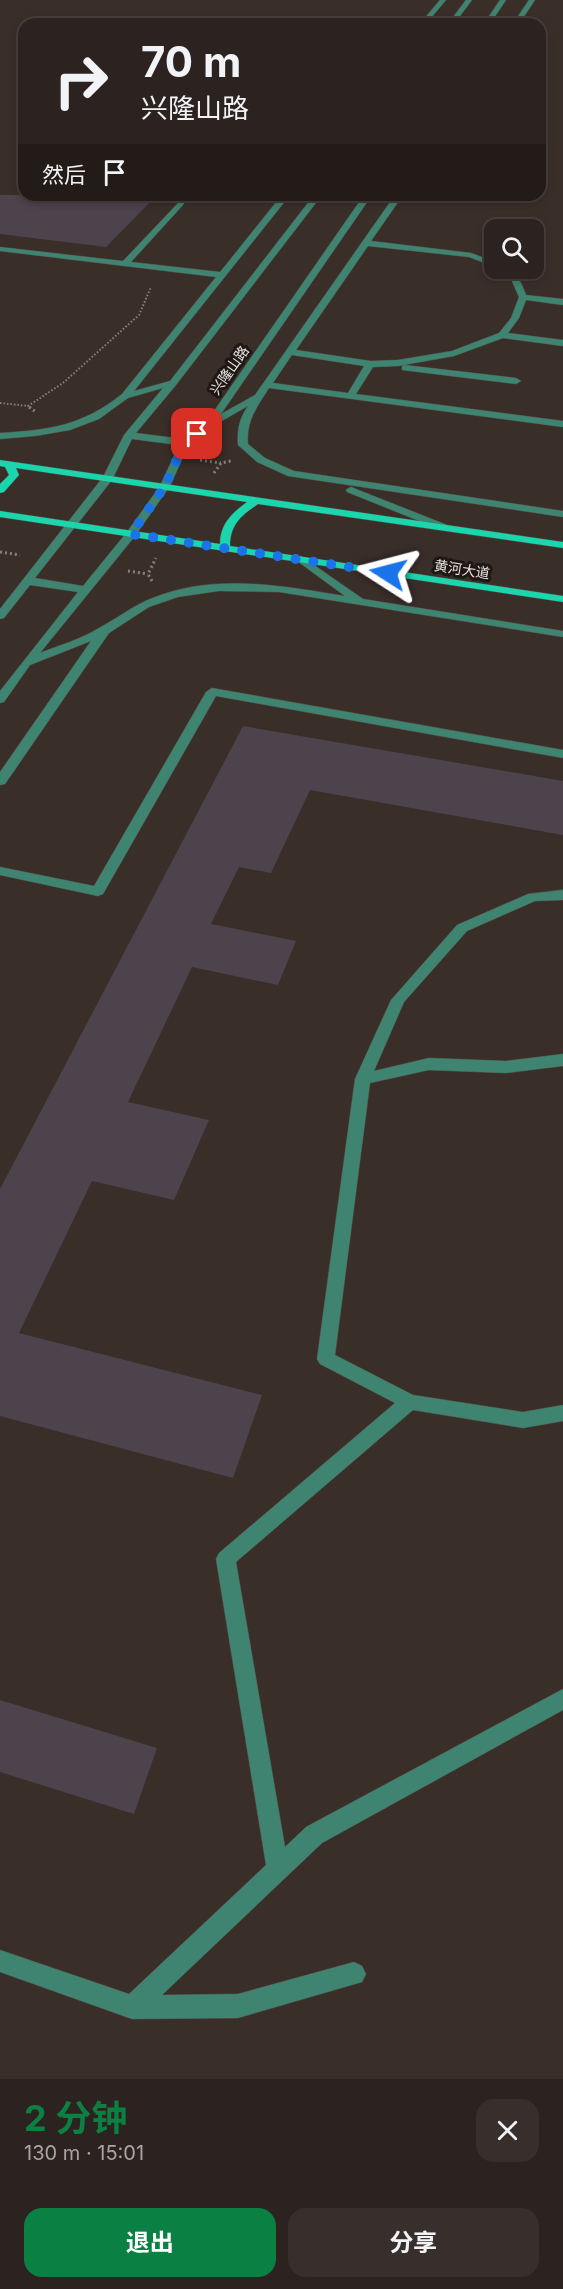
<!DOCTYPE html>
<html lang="zh">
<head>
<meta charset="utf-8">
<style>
	:root { --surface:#2c221f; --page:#382f2c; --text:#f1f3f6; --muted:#a6a4a4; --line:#483f3d; --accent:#0b8043 }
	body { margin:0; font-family:Inter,"Noto Sans SC",sans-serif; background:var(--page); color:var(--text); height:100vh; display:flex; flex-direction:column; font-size:22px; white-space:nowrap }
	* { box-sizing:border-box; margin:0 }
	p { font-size:20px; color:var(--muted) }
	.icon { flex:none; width:33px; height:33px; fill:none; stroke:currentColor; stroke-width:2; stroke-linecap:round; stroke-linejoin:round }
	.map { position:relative; height:2079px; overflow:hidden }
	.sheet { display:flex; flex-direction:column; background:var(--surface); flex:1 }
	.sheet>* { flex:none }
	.hud { position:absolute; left:18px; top:18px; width:528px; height:183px; border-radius:18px; box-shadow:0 3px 9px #0003,0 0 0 2px var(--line); background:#2c221f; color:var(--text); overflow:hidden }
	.fabs { position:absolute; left:484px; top:219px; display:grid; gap:12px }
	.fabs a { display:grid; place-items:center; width:60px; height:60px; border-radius:12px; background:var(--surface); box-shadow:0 3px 9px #0003,0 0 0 2px var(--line); font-size:30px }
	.pin { position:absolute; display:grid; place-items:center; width:51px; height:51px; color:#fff; margin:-26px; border-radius:12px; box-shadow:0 3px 9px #0006 }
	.me { position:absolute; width:66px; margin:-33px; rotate:279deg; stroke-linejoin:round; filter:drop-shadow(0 0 4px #0008) }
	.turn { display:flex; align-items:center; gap:21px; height:126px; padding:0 24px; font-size:27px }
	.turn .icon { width:78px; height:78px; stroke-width:2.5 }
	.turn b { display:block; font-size:42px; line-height:51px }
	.then { display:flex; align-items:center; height:57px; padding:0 24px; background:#0003; gap:12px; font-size:22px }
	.round { display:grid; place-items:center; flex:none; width:63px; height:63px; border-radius:18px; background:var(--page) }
	.summary { display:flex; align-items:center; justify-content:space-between; height:102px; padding:0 24px }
	h1 { font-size:36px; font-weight:700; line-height:45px; color:var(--accent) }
	.button { display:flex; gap:12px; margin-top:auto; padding:12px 24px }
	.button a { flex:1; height:69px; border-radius:18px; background:var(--accent); color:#fff; font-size:24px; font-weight:700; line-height:69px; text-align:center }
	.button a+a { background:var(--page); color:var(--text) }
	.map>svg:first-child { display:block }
	.building { fill:#4c434c }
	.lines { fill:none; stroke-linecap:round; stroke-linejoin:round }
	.minor-casing { stroke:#564b46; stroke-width:1 }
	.major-casing { stroke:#564b46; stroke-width:1 }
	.path-far1 { stroke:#8a807b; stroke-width:2; stroke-dasharray:1.5 2; stroke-linecap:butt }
	.path { stroke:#8a807b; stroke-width:3; stroke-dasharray:2 3; stroke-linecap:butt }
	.minor { fill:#3e8470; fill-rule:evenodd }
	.major { fill:#1bd5ad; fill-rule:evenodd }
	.route { stroke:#1a73e8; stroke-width:10; stroke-dasharray:0 18 }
	.labels { text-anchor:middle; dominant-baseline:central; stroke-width:6; stroke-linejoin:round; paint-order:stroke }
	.far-street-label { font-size:14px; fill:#eae2df; stroke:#1d1815 }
</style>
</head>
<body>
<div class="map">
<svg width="563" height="2079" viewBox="0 0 563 2079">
	<rect width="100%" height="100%" fill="#3a2e29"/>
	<g class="building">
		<polygon points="0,195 157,195 106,247 0,234"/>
		<polygon points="243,726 563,781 563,835 310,790 271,873 239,867 211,924 296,941 278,985 192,967 128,1102 209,1120 174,1200 92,1181 19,1333 262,1395 233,1478 0,1416 0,1189"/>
		<polygon points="0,1700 157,1748 134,1814 0,1772"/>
	</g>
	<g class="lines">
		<g class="minor-casing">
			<g id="minor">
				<polygon points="440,0 446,0 426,24 420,24"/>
				<polygon points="466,0 472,0 454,24 448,24"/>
				<polygon points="500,0 506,0 490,24 484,24"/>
				<polygon points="529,0 535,0 519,24 513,24"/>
				<path d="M 282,195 L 290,195 L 134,391 L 170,381 L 314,195 L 322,195 L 176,385 L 136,433 L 183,439 L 205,424 L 364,195 L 372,195 L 221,414 L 255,395 L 395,195 L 403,195 L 371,241 L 471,253 L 495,262 L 495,267 L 469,257 L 368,246 L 296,350 L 371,361 L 398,360 L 452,351 L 499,333 L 511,318 L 519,297 L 511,279 L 496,268 C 515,268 520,279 526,295 L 563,299 L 563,305 L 526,300 L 519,318 L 508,333 L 563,340 L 563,346 L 503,338 L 454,356 L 398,366 L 373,367 L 356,394 L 563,421 L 563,427 L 269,388 C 257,407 246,421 248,444 L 265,458 L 294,471 L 563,511 L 563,517 L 288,476 L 257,462 L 238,445 C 237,430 239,419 248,406 L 213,426 L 189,444 L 170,486 L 135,536 L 40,653 C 60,645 81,639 99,628 C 118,618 135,604 155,597 C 216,573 283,586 345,596 L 297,561 L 297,557 L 301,556 L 363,599 L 563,631 L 563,637 L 279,592 L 219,591 L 178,597 L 149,607 L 109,633 L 5,784 L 0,785 L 0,772 L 91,641 L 30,665 L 4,702 L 0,703 L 0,691 L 78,592 L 30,585 L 4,618 L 0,619 L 0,609 L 103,477 L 124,435 L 163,388 L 128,398 L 99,419 L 70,430 L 35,436 L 0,439 L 0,433 C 49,430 82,426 122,394 L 216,277 L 0,251 L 0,247 L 123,261 L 180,201 L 184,203 L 183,205 L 131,262 L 220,272 ZM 292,355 L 364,366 L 348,393 L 273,383 ZM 132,439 L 179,445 L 160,486 L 127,532 L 83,586 L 35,578 L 112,480 Z"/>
				<polygon points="405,365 516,378 521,381 516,384 402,370 402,366"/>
				<polygon points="351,487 447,525 448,527 443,530 439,529 347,492 346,490"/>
				<polygon points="212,688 563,750 563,758 216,696 103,894 98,896 0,875 0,867 94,886 206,692"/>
				<polygon points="563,890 563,900 535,901 467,931 404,1002 374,1071 429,1058 506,1061 563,1054 563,1066 506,1073 429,1070 370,1083 335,1355 413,1395 523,1412 563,1405 563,1421 523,1428 413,1410 236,1562 285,1847 306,1827 563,1689 563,1710 322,1843 162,1995 238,1994 354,1962 362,1966 366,1974 362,1982 238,2018 132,2019 0,1972 0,1950 129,1994 266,1865 216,1559 219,1553 395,1403 320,1364 317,1359 355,1079 391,1000 457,925 528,894"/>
			</g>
		</g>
		<g class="major-casing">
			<path id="major" d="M 0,460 L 563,542 L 563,548 L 258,504 C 242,515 230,524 230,546 L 563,596 L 563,602 L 0,517 L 0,511 L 220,544 C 220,524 232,513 247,502 L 16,468 L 19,475 L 4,492 L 0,493 L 0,484 L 9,475 L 5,467 L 0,466 Z"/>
		</g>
		<g class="path-far1">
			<polyline points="0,403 28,406"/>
			<polyline points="31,408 28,406 63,383 139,315 151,287"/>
		</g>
		<g class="path">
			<polyline points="29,407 36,412"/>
			<polyline points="200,460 221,463"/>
			<polyline points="214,473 221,463 231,461"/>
			<polyline points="0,552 20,555"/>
			<polyline points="128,571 148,574"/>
			<polyline points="152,581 148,574 156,558"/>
		</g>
		<use href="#minor" class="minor"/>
		<use href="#major" class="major"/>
	</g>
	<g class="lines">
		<polyline class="route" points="197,434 185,442 165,486 131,534 388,573"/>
	</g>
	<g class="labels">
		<g class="far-street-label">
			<text transform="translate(229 370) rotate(-55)">兴隆山路</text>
			<text transform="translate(462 569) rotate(9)">黄河大道</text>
		</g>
	</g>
</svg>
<div class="fabs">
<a><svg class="icon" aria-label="search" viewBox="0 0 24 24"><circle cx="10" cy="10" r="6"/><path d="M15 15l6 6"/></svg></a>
</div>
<div class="pin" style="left:197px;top:434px;background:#d93025"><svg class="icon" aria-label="arrive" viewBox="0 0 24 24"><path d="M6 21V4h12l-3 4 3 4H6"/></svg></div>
<svg class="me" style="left:388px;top:573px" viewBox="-20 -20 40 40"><path d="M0-17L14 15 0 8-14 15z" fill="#1a73e8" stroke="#fff" stroke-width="4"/></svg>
<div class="hud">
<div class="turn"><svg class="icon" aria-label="right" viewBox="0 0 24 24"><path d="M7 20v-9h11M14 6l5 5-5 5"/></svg><div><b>70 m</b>兴隆山路</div></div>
<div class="then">然后<svg class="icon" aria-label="arrive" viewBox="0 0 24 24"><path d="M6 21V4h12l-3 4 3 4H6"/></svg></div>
</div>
</div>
<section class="sheet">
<div class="summary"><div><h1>2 分钟</h1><p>130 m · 15:01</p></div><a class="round"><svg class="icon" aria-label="close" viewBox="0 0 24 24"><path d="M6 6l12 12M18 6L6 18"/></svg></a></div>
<div class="button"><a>退出</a><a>分享</a></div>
</section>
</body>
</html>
